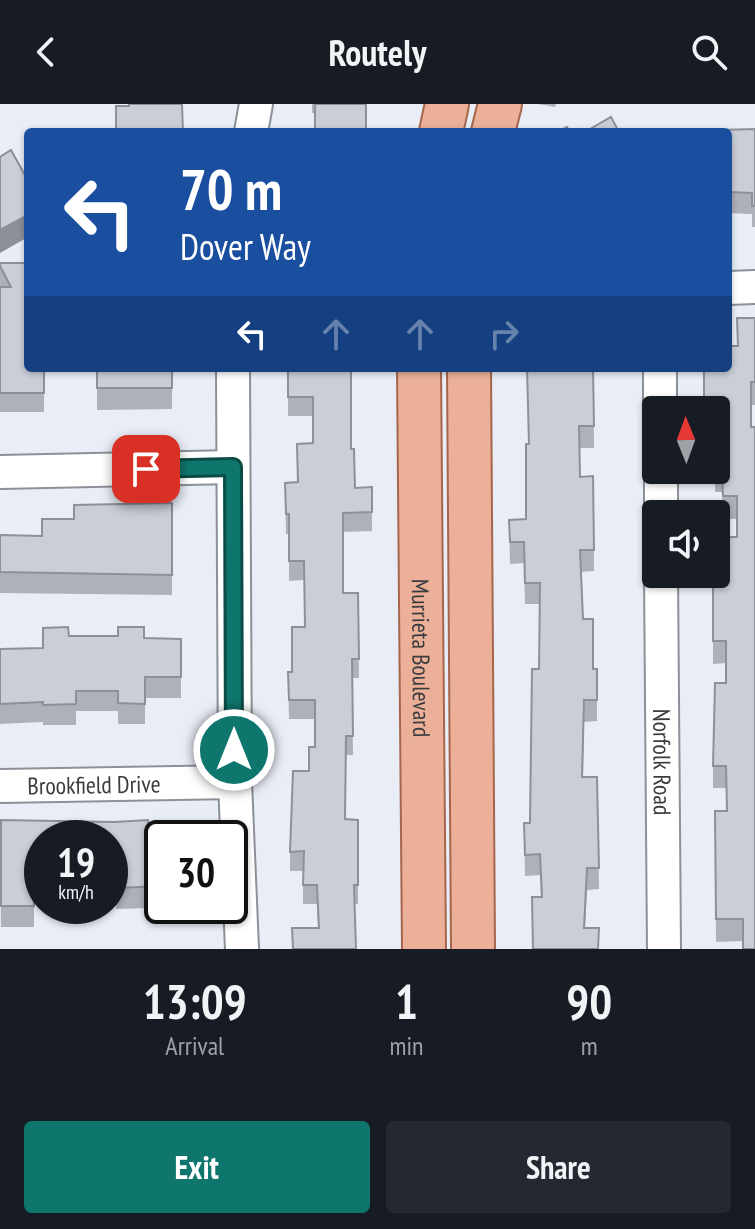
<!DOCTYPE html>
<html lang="en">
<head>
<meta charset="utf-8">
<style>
	:root { --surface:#171b24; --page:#242831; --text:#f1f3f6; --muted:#9ea1a6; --accent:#0f766e }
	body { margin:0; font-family:"PT Sans Narrow",sans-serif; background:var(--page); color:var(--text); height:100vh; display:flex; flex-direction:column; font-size:30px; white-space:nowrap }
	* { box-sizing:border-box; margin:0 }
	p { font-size:26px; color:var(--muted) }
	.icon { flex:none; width:44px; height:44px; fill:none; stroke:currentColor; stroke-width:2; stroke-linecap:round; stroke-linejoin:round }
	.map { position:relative; height:845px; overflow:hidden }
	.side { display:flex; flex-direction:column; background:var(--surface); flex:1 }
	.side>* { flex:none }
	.top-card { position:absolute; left:24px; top:24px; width:708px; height:244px; border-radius:8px; box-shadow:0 2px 6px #0004; background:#1a4fa0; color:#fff; overflow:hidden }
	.needle { width:52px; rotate:359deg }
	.buttons { position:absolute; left:642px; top:292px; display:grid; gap:16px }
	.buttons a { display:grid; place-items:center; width:88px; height:88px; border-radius:8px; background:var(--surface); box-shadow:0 2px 6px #0004; font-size:40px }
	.speed { position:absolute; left:24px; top:716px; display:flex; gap:16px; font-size:40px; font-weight:700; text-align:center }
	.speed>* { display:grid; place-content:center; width:104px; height:104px; border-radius:50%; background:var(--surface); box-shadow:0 2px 6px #0004; line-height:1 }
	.speed small { font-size:20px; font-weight:400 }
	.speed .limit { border:4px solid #111; border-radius:12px; background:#fff; color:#111 }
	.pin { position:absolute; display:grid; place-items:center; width:68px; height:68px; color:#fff; margin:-34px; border-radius:16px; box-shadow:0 4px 12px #0006 }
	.me { position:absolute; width:88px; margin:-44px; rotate:0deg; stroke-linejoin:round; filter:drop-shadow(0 0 6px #0008) }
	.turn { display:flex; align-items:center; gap:28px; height:168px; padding:0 24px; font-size:36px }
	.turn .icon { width:104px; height:104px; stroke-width:2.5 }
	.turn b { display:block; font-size:56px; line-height:68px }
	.lanes { display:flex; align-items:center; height:76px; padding:0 24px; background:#0003; justify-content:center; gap:40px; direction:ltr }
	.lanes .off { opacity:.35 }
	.eta { display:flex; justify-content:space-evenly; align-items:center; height:136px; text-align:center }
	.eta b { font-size:48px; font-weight:700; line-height:56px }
	.action { display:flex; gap:16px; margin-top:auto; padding:16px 24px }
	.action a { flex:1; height:92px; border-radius:8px; background:var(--accent); color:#fff; font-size:32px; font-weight:700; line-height:92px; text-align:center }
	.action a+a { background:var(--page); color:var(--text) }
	header { display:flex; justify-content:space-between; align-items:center; height:104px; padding:0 24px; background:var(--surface); font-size:36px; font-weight:700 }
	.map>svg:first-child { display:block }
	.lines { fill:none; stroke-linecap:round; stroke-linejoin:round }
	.minor-casing { stroke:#8c9098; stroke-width:36 }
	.major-casing { stroke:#a6654d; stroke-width:46 }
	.minor { stroke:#fff; stroke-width:32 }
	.major { stroke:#ecb098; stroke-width:42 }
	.wall { fill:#aeb1b9 }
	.shaded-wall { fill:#8d9096 }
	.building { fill:#caced7; stroke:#8d9096; stroke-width:2 }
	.route-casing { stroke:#0a4d48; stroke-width:20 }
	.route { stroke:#0f766e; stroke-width:14 }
	.labels { text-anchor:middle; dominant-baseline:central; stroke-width:7; stroke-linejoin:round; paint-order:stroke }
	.street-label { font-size:24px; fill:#3b3c40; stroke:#e9edf6 }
</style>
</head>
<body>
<header><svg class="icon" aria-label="back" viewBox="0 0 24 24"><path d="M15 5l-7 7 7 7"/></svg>Routely<svg class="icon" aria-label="search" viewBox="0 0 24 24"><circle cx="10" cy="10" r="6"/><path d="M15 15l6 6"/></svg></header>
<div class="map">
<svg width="755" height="845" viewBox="0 0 755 845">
	<rect width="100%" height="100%" fill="#e9edf6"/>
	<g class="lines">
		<g class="minor-casing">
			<g id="minor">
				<polyline points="251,28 256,0"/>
				<polyline points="728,184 755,183"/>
				<polyline points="233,264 235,678 242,845"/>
				<polyline points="660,264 660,306"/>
				<polyline points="661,366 661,410"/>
				<polyline points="0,368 233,363"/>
				<path id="s1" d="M 661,470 L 664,845"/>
				<path id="s2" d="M 0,682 L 235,678"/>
			</g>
		</g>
		<g class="major-casing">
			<g id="major">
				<polyline points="441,28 447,0"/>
				<polyline points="493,28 500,0"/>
				<path id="s3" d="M 419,264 L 424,845"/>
				<polyline points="469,264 473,845"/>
			</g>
		</g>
		<use href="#minor" class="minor"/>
		<use href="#major" class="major"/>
	</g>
	<g class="wall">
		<polygon points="312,0 366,0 315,9 312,9"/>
		<polygon points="538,0 556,0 555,3"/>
		<polygon points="755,25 755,123 752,123 752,110 728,109 728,28"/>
		<polygon points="0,159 28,159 44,264 44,308 0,308"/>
		<polygon points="755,214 755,301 751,301 743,845 743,837 716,838 715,707 726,707 726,684 713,684 713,662 726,579 726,559 713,560 713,470 737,433 737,415 723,415 722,388 715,388 716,306 704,306 704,264 737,242"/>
		<polygon points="97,264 172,264 172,305 97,306"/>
		<polygon points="288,264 351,264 351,345 355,384 372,408 372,427 343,428 343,489 358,489 359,574 352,574 353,651 346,651 345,715 358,716 358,800 355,800 318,824 317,800 303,800 303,767 290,767 290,748 315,643 315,615 289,615 288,568 292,568 305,523 304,476 289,477 289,430 286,430 285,379 298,378 313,339 313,312 288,312"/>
		<polygon points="593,264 594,344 580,344 580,373 593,372 594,467 581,468 583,515 593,565 597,565 597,617 584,618 583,673 597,673 599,785 587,786 585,824 598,845 541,793 540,771 525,772 524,719 530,719 539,565 539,500 525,500 524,459 510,460 509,416 526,415 528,340"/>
		<polygon points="172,399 172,491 0,489 0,431 42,432 74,415"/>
		<polygon points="69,532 181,535 181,594 145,594 145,620 118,620 118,607 76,607 76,621 43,621 43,618 0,620 0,545 43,544"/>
		<polygon points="149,729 162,734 162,802 182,803 116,805 116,796 110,796 110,734 42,734 42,794 34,794 34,823 1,823 0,730"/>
	</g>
	<polygon class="shaded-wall" points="28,111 28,133 0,149 0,126"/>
	<g class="building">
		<polygon points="129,0 182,0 183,28 116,28 116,2 129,2"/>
		<rect x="315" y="0" width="51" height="28"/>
		<polygon points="611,13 619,28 585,28"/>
		<polygon points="567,23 570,28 557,28"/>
		<polygon points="755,25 755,102 752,102 752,89 728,88 728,28 719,28 719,26"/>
		<polygon points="11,46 26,73 28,71 28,111 0,126 0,53"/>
		<polygon points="0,159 28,159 28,264 44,264 44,289 0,289 0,183 11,183 0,162"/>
		<polygon points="737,214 755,214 755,278 751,278 751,323 755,323 755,845 743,845 743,815 716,815 715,707 727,707 726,662 713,662 715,579 726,579 726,537 713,537 713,470 716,470 716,433 737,433 737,392 723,392 722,365 716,366 716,306 714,306 714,296 704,296 704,264 728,264 728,242 738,242"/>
		<rect x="97" y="264" width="75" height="20"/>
		<polygon points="288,264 351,264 351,345 354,345 355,384 372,383 372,408 343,409 343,489 358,489 359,555 352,555 353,632 346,632 345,715 358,716 358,781 354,781 356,845 293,845 292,824 319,824 317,781 303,781 304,747 290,748 293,667 309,667 309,643 315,643 315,596 289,596 288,568 292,568 292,523 305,523 304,457 289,457 289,410 286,410 285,379 298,378 297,340 313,339 313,293 288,293"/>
		<polygon points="527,264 593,264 594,322 579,322 580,373 593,372 594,446 580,446 583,515 593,515 593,565 597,565 597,596 584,596 582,673 597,673 599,764 587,764 584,824 599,824 598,845 533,845 532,793 542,793 540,750 525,751 524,719 530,719 532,565 539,565 540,479 525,479 524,438 510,438 509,416 526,415 526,340 529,340"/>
		<polygon points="172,399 172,471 0,468 0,431 42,432 42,415 74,415 74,401"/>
		<polygon points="68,523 69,532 118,532 118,523 144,523 144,534 181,535 181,573 145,573 145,600 118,599 118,587 76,587 76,600 43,601 43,598 0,600 0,545 43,544 43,524"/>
		<polygon points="1,716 114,718 148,716 149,729 180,728 181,734 162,734 162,782 116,784 116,775 110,775 110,734 42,734 42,773 34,773 34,802 1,802"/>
	</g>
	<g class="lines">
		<g class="route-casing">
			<polyline id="route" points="146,365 233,363 234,646"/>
		</g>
		<use href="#route" class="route"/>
	</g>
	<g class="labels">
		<g class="street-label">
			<text stroke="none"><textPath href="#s3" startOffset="290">Murrieta Boulevard</textPath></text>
			<text stroke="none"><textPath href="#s1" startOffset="188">Norfolk Road</textPath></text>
			<text stroke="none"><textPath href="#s2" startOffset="94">Brookfield Drive</textPath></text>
		</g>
	</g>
</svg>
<div class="buttons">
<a><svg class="needle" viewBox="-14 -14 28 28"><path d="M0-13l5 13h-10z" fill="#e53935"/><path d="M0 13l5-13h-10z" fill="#9ea1a6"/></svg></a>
<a><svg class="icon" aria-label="sound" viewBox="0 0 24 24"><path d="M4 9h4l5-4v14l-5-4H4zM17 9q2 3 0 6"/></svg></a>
</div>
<div class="speed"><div>19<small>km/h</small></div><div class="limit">30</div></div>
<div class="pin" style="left:146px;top:365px;background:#d93025"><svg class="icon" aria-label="arrive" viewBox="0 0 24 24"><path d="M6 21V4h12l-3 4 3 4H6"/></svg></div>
<svg class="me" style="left:234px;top:646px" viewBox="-20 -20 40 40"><circle r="17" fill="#0f766e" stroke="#fff" stroke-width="3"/><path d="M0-11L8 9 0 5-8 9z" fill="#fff"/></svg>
<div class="top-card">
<div class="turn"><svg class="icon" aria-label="left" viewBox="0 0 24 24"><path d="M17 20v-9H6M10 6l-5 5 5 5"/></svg><div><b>70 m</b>Dover Way</div></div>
<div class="lanes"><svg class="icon" aria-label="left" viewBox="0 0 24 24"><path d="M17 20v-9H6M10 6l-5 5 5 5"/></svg><svg class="icon off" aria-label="ahead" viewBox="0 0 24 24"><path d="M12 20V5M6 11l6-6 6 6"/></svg><svg class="icon off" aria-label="ahead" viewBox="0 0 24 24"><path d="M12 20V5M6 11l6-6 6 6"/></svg><svg class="icon off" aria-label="right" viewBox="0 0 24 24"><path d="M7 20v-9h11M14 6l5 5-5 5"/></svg></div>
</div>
</div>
<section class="side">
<div class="eta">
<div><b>13:09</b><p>Arrival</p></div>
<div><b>1</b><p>min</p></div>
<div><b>90</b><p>m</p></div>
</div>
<div class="action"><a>Exit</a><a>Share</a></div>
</section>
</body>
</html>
